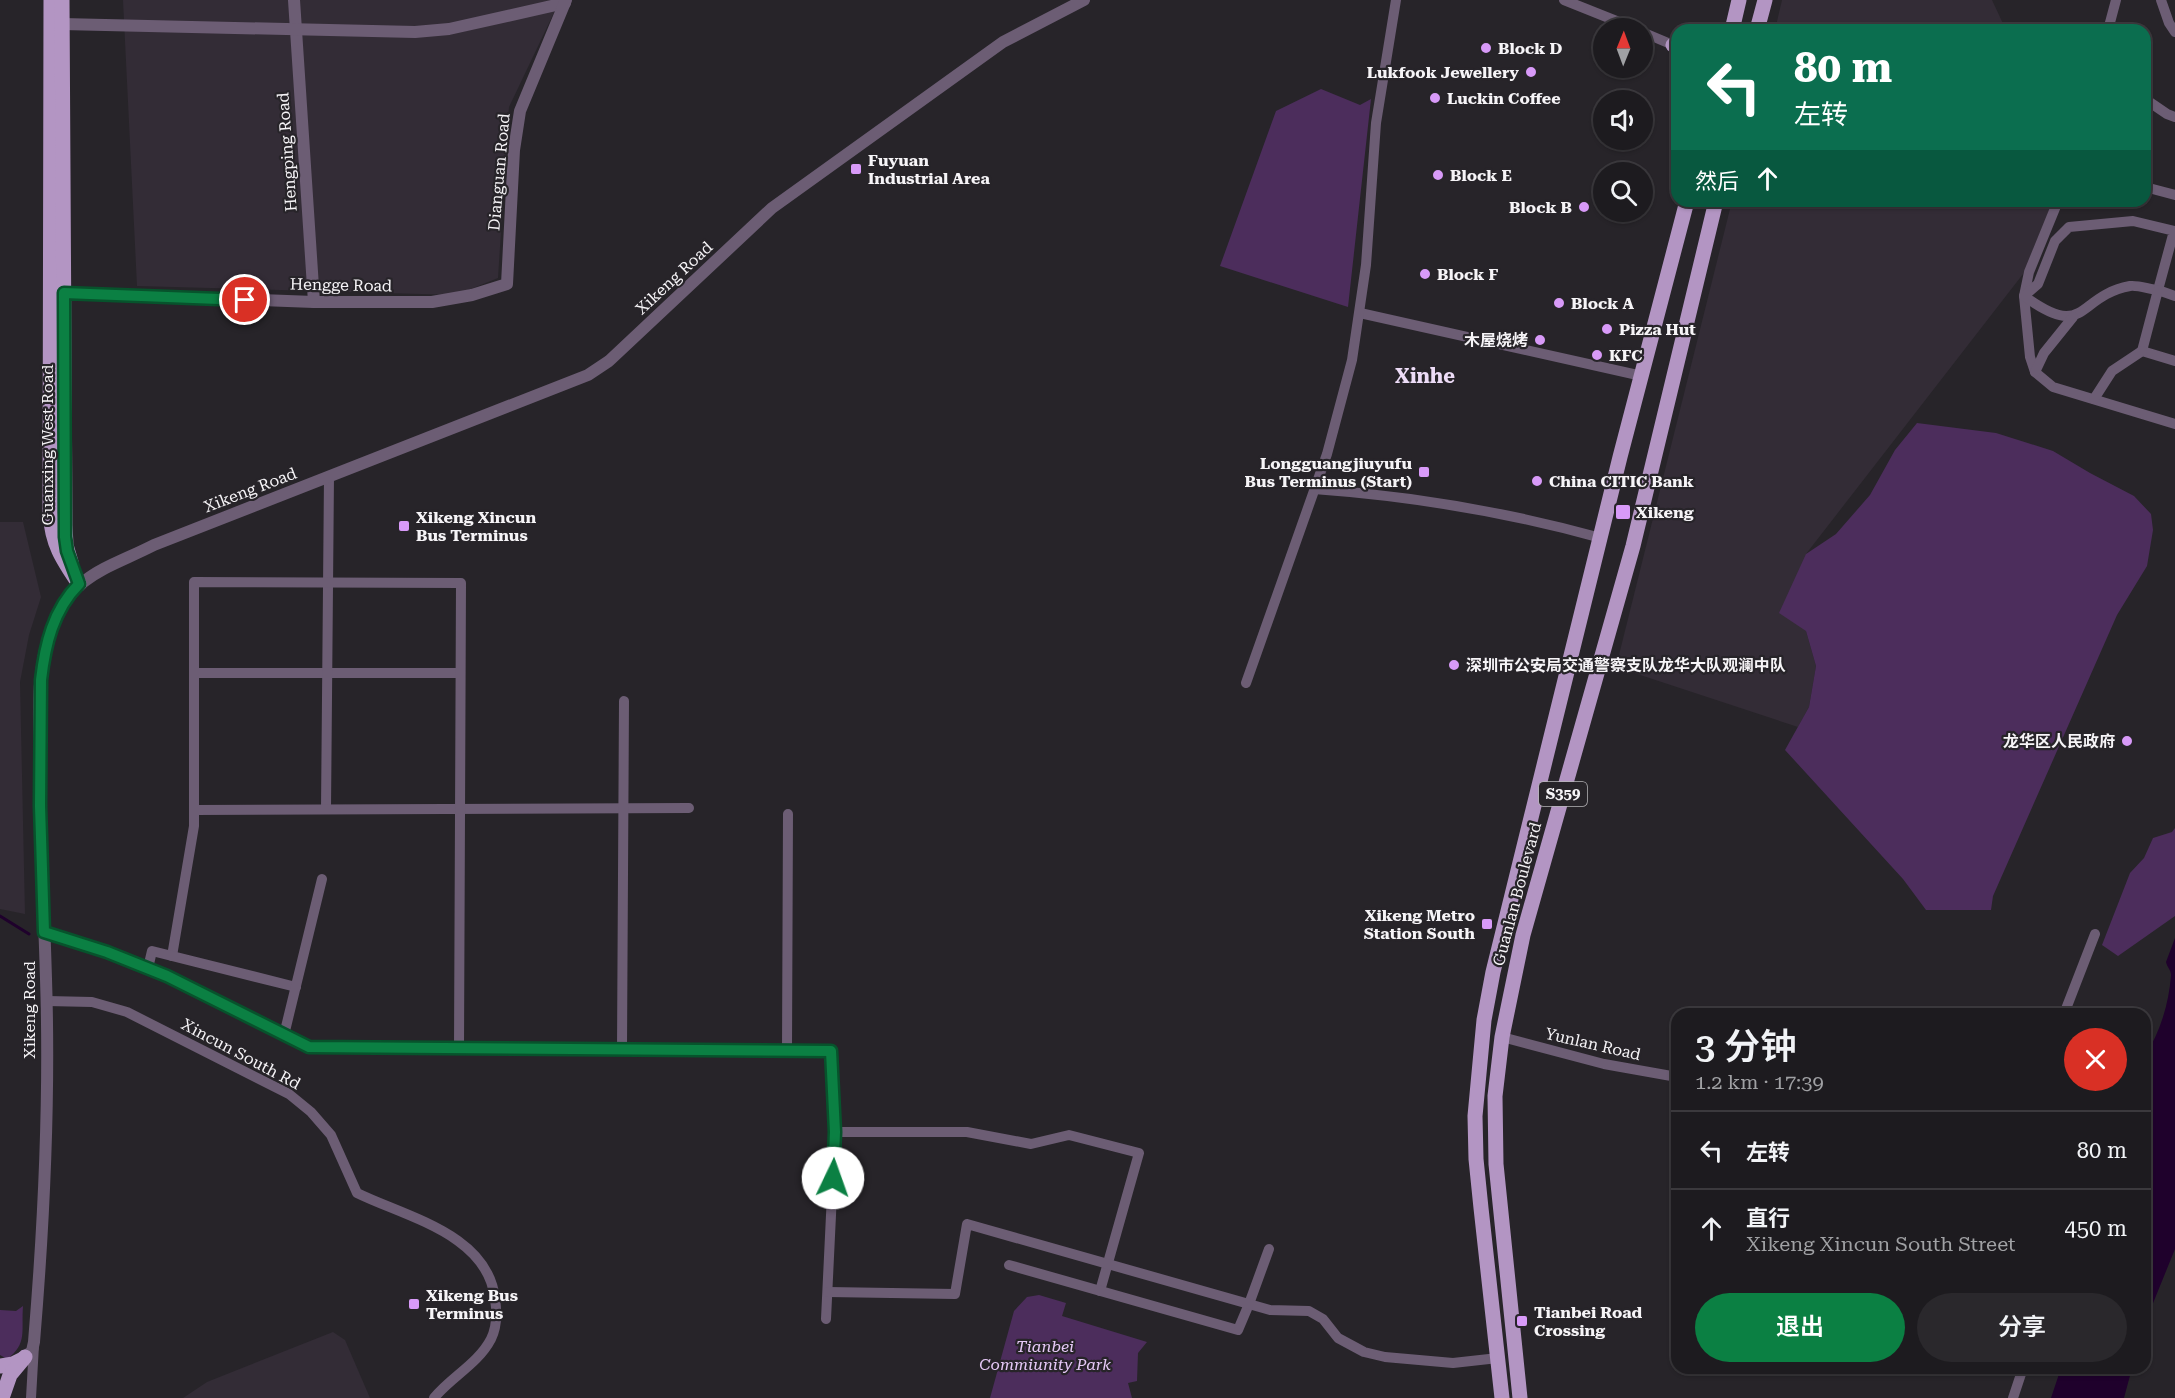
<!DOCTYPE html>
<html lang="zh">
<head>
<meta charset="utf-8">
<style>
	:root { --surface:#1d1b1f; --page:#2a282c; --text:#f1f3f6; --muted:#a0a1a4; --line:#3b393d; --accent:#0b8043 }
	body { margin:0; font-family:"Roboto Serif","Noto Sans SC",serif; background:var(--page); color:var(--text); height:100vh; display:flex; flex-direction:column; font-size:22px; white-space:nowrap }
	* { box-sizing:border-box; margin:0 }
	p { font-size:20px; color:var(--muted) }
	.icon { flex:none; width:33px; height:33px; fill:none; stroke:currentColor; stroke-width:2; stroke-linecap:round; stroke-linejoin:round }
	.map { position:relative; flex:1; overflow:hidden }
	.drawer { position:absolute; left:1671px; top:1008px; width:480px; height:366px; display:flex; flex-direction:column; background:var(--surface); border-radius:18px; box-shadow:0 2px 4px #0004,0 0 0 2px var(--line) }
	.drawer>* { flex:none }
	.guide { position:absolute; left:1671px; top:24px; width:480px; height:183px; border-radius:18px; box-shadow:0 2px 4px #0004,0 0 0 2px var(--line); background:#0b6e4f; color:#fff; overflow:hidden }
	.needle { width:39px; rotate:1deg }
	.tools { position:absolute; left:1593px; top:18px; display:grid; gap:12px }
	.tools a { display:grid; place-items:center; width:60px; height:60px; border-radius:50%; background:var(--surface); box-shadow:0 2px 4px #0004,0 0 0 2px var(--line); font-size:30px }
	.pin { position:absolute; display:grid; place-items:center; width:51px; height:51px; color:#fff; margin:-26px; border:3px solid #fff; border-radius:50%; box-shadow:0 2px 6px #0007 }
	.me { position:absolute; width:66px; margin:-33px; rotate:3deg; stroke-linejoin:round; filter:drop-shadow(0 0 4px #0008) }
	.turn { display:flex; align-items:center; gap:21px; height:126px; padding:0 24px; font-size:27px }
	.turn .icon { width:78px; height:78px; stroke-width:2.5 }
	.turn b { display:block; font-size:42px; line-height:51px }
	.then { display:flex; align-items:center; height:57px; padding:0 24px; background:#0003; gap:12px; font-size:22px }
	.round { display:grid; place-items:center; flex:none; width:63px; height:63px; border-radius:32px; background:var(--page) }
	.overview { display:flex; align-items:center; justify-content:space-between; height:102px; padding:0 24px }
	h1 { font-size:36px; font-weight:600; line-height:45px }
	.action { display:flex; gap:12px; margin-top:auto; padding:12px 24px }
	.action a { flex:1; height:69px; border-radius:36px; background:var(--accent); color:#fff; font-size:24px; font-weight:600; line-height:69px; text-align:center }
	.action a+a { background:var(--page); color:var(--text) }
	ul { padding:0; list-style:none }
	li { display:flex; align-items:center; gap:18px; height:78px; padding:0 24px; border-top:2px solid var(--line) }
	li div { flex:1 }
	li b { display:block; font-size:22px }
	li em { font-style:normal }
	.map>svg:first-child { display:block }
	.built { fill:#332c36 }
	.green { fill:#4c2d5c }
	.water { fill:#1f012c }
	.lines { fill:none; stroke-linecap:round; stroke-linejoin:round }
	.stream { stroke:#1f012c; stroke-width:3 }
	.minor { stroke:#6c5d74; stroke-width:10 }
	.tertiary { stroke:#6c5d74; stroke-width:12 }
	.primary { stroke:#b395c3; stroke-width:15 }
	.route-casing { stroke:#07532c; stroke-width:15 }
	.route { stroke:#0b8043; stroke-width:10 }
	.poi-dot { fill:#d89af8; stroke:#272429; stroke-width:2 }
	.labels { text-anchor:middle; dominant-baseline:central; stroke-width:4.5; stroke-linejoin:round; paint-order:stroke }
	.shield { fill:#272429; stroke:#b8b6b9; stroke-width:1.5 }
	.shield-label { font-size:15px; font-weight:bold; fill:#f6f4f7 }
	.poi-label { font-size:16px; font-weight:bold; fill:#f6f4f7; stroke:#272429; text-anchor:start }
	.street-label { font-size:16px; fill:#f6f4f7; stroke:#272429 }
	.park-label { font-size:16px; font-style:italic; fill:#e6c9f7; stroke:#272429 }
	.quarter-label { font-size:20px; font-weight:bold; fill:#eddcf7; stroke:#272429 }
</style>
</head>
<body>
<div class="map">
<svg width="2175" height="1398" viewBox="0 0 2175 1398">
	<rect width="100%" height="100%" fill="#272429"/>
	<g class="built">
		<polygon points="123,0 560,0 509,107 498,278 456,295 137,286"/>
		<polygon points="1782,0 1992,0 2006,30 1775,30"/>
		<polygon points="1732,201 2053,201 2023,274 1806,554 1806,631 1816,666 1809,707 1798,727 1616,667"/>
		<polygon points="0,522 23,522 41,597 29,635 20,682 25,914 0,909"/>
		<polygon points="333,1332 345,1340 370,1398 183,1398 207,1382"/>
	</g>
	<g class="green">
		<polygon points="1321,89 1360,105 1371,99 1348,307 1220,266 1276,111"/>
		<polygon points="1917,423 1996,433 2053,451 2090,473 2134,496 2151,514 2153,530 2147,566 2117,615 1993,896 1991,910 1926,910 1903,879 1785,750 1809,707 1816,666 1806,631 1779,613 1806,554 1836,534 1870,495 1895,450"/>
		<polygon points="2175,828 2175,916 2118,956 2102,945 2130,873 2144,858 2153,838 2172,832"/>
		<polygon points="1039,1295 1066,1303 1062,1316 1147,1342 1138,1353 1137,1381 1128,1383 1132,1398 990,1398 1014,1311 1027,1297"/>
		<path d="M 23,1306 C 21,1330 28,1344 7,1359 L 0,1355 L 0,1310 L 16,1311 Z"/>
	</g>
	<g class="water">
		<path d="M 2175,938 L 2175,1249 L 2145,1323 L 2145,1056 C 2160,1032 2169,1004 2171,975 C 2171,970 2167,967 2166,962 Z"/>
		<polygon points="2061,1368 2132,1368 2124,1398 2051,1398"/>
	</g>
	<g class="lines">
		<polyline class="stream" points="0,916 29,934"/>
		<g class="minor">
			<polyline points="1564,0 1634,28"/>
			<polyline points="2161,0 2169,23 2175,32"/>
			<polyline points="2108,30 2116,0"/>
			<polyline points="1642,32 1673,45"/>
			<polyline points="2145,99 2167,114 2175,117"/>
			<polyline points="2145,187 2175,195"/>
			<polyline points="2058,201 2029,272 2024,296 2030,357 2035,372 2053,387 2175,424"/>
			<path d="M 2174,231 L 2158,290 C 2149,289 2138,285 2130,286 C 2076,296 2087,342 2024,296 L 2038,284 L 2055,241 L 2069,227 L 2133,221 L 2174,231 L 2175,231"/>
			<polyline points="2175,296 2158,290 2142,351 2175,361"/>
			<polyline points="1360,313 1642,376"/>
			<polyline points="2035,372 2044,353 2073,317"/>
			<polyline points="2094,399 2112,371 2142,351"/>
			<path d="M 1314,489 C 1411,496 1507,512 1601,538"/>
			<polyline points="194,673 460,673"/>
			<polyline points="1246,683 1327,454 1352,360 1366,265 1376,123 1396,0"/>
			<polyline points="326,809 329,476"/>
			<polyline points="194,810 689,808"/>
			<polyline points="44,932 107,952 167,976 309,1048 831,1051 835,1132 826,1319"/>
			<polyline points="172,956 194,826 194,582 461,583 459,1048"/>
			<polyline points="148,968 152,951 296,987"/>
			<path d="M 47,1001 L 92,1002 L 127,1012 L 289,1094 L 311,1112 L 331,1135 L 357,1193 C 406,1217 488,1234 495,1299 C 497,1312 497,1327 491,1339 C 478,1364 451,1377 434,1398"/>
			<polyline points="2064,1014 2095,934"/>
			<polyline points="284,1035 322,879"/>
			<polyline points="1502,1037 1604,1064 1677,1077"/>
			<polyline points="622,1049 624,701"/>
			<polyline points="787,1050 788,814"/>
			<polyline points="835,1132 967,1132 1031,1144 1069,1135 1139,1153 1100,1291"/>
			<polyline points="1009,1265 1238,1330 1249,1304 1269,1249"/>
			<polyline points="828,1292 955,1294 967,1224 1270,1310 1309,1311 1323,1319 1338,1338 1364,1352 1385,1357 1453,1363 1498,1358"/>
			<polyline points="31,1398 34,1345"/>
			<polyline points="2013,1398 2023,1368"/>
		</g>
		<g class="tertiary">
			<polyline points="294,0 314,302"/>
			<polyline points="62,24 415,32 449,29 565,3"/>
			<polyline points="64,293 314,302 432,302 472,295 507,284 514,150 520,111 566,0"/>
			<path d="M 25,1357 L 32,1351 L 34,1342 C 44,1222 50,1099 46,979 C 44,908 40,837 40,766 C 39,721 35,670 52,627 C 74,573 107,569 154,545 L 588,375 L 609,361 L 772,208 L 1003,42 L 1084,0"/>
		</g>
		<g class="primary">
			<path d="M 51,0 L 50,513 C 52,544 62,559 79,584"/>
			<polyline points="62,0 65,525 66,545 71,562"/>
			<polyline points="1732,30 1739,0"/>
			<polyline points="1757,30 1765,0"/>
			<polyline points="1673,45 1677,47"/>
			<polyline points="0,1366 13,1364 23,1359"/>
			<polyline points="2,1398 10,1375 25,1357"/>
			<polyline points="1502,1398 1481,1208 1476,1159 1475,1116 1484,1020 1493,972 1620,457 1687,201"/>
			<polyline points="1520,1398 1496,1164 1495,1096 1502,1037 1523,935 1633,546 1716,201"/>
		</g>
	</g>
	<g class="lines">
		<g class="route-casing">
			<path id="route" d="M 245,300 L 64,293 L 65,537 L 67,551 L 79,584 C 53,610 45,645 41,680 L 40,806 L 44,932 L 107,952 L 167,976 L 309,1047 L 831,1051 L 835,1132 L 833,1178"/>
		</g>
		<use href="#route" class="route"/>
	</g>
	<g class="poi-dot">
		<circle cx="1486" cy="48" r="6"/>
		<circle cx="1531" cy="72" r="6"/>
		<circle cx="1435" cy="98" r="6"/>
		<rect x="850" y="163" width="12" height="12" rx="3"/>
		<circle cx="1438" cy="175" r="6"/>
		<circle cx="1584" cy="207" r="6"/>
		<circle cx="1425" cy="274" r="6"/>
		<circle cx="1559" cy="303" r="6"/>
		<circle cx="1607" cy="329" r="6"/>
		<circle cx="1540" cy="340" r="6"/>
		<circle cx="1597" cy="355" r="6"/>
		<rect x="1418" y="466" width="12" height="12" rx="3"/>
		<circle cx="1537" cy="481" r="6"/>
		<rect x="1615" y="504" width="16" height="16" rx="3"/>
		<rect x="398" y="520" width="12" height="12" rx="3"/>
		<circle cx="1454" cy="665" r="6"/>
		<circle cx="2127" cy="741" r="6"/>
		<rect x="1481" y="918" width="12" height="12" rx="3"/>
		<rect x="408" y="1298" width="12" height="12" rx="3"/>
		<rect x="1516" y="1315" width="12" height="12" rx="3"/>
	</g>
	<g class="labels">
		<rect class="shield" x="1539" y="782" width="48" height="24" rx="4.5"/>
		<g class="shield-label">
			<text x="1563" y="794">S359</text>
		</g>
		<g class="poi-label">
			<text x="1498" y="48">Block D</text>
			<text x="1519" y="72" text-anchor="end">Lukfook Jewellery</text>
			<text x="1447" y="98">Luckin Coffee</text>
			<text x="868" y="160">Fuyuan<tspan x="868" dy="18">Industrial Area</tspan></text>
			<text x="1450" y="175">Block E</text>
			<text x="1572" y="207" text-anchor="end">Block B</text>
			<text x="1437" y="274">Block F</text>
			<text x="1571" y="303">Block A</text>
			<text x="1619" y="329">Pizza Hut</text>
			<text x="1528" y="340" text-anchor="end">木屋烧烤</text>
			<text x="1609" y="355">KFC</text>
			<text x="1412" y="463" text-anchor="end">Longguangjiuyufu<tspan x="1412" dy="18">Bus Terminus (Start)</tspan></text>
			<text x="1549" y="481">China CITIC Bank</text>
			<text x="1636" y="512">Xikeng</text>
			<text x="416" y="517">Xikeng Xincun<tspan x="416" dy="18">Bus Terminus</tspan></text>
			<text x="1466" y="665">深圳市公安局交通警察支队龙华大队观澜中队</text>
			<text x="2115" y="741" text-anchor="end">龙华区人民政府</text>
			<text x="1475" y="915" text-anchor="end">Xikeng Metro<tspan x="1475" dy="18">Station South</tspan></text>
			<text x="426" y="1295">Xikeng Bus<tspan x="426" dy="18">Terminus</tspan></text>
			<text x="1534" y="1312">Tianbei Road<tspan x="1534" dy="18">Crossing</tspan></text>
		</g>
		<g class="street-label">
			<text transform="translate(287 152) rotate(-94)">Hengping Road</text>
			<text transform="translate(499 172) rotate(-85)">Dianguan Road</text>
			<text transform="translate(674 278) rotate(-43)">Xikeng Road</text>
			<text transform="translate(341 285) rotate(1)">Hengge Road</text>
			<text transform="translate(47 445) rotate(-90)">Guanxing West Road</text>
			<text transform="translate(250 490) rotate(-21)">Xikeng Road</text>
			<text transform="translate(1517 894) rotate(-75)">Guanlan Boulevard</text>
			<text transform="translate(29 1010) rotate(-90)">Xikeng Road</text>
			<text transform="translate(1593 1044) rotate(13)">Yunlan Road</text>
			<text transform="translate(241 1054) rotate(28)">Xincun South Rd</text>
		</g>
		<g class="park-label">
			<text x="1045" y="1346">Tianbei<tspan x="1045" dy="18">Commiunity Park</tspan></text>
		</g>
		<g class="quarter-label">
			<text x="1425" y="376">Xinhe</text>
		</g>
	</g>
</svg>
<div class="tools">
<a><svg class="needle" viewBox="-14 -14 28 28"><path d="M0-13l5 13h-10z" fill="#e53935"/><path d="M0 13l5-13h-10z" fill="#a0a1a4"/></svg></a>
<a><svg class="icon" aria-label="sound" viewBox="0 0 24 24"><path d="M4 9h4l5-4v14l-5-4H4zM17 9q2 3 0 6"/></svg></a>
<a><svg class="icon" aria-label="search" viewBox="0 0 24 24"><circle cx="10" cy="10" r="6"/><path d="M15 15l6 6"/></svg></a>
</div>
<div class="pin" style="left:245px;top:300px;background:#d93025"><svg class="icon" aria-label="arrive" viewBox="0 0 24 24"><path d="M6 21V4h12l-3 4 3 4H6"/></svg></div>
<svg class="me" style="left:833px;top:1178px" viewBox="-20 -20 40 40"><circle r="19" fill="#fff"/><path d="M0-13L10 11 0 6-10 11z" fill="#0b8043"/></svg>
<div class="guide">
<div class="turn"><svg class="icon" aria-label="left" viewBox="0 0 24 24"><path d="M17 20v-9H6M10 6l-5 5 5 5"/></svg><div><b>80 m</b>左转</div></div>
<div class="then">然后<svg class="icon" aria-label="ahead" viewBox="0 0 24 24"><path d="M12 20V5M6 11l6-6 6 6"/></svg></div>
</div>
<section class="drawer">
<div class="overview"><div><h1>3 分钟</h1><p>1.2 km · 17:39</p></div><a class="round" style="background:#d93025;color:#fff"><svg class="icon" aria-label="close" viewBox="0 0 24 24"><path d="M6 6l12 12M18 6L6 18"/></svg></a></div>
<ul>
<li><svg class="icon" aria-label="left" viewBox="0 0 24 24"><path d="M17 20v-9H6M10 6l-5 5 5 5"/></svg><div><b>左转</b></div><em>80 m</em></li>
<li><svg class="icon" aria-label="ahead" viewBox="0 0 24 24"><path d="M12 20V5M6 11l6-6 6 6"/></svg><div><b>直行</b><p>Xikeng Xincun South Street</p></div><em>450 m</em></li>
</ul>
<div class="action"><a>退出</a><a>分享</a></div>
</section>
</div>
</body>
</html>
